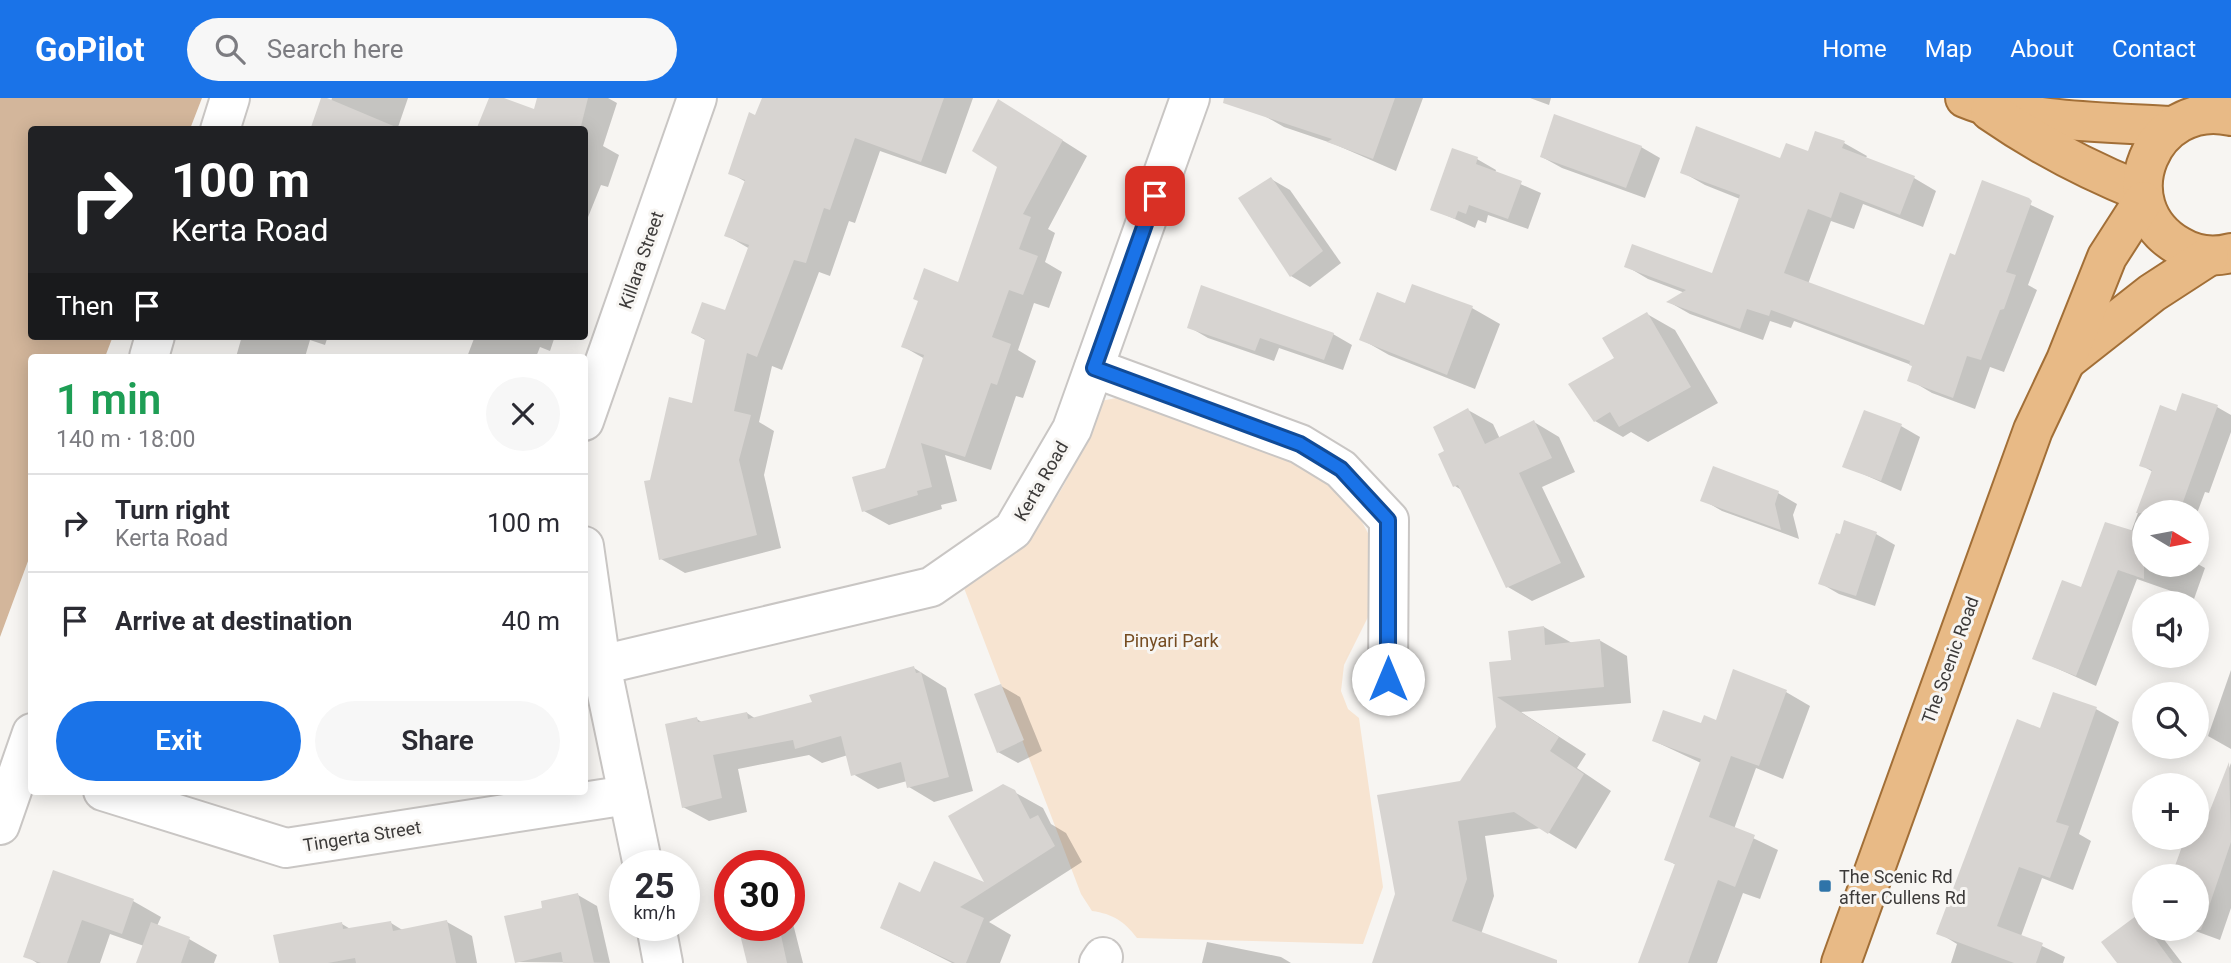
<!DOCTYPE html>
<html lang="en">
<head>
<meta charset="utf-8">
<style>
	:root { --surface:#fff; --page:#f7f7f7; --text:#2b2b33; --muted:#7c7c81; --line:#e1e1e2; --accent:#1a73e8 }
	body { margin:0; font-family:Roboto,sans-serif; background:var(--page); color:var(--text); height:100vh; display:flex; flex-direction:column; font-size:26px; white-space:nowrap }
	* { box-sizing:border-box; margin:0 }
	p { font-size:23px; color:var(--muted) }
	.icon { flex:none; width:38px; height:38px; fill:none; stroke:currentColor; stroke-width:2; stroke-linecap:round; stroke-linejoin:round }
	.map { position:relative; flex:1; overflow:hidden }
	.panel { position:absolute; left:28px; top:256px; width:560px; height:441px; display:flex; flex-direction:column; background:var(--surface); border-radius:7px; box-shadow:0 4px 18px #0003 }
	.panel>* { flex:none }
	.banner { position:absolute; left:28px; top:28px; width:560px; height:214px; border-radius:7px; box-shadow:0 4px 18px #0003; background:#202124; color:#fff; overflow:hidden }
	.needle { width:46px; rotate:100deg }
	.tools { position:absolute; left:2132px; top:402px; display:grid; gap:14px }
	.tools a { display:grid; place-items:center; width:77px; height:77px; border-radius:50%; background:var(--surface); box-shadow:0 4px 18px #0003; font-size:35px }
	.speed { position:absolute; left:609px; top:752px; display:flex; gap:14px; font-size:35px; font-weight:700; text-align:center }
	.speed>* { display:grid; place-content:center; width:91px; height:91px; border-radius:50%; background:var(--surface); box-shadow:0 4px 18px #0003; line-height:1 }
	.speed small { font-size:18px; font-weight:400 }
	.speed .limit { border:10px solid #d22; background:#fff; color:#111 }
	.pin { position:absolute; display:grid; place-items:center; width:60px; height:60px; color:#fff; margin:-30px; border-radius:14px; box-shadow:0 4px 10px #0006 }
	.me { position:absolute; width:77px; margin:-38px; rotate:0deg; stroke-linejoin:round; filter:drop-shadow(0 0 5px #0008) }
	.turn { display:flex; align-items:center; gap:24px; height:147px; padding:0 28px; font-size:32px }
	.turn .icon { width:91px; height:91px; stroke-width:2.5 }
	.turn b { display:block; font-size:49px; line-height:60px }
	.then { display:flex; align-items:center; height:66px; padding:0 28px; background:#0003; gap:14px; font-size:26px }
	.round { display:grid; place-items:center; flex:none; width:74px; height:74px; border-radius:37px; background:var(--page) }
	.head { display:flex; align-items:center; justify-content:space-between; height:119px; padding:0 28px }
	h1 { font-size:42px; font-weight:600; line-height:52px; color:#1e9e55 }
	.action { display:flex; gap:14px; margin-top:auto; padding:14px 28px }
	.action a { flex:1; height:80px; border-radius:42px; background:var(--accent); color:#fff; font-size:28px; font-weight:600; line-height:80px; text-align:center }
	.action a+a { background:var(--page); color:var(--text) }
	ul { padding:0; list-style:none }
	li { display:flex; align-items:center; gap:21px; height:98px; padding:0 28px; border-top:2px solid var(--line) }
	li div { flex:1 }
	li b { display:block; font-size:26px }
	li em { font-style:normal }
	header { display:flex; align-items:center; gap:42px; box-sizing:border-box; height:98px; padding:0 35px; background:var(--accent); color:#fff }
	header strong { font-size:33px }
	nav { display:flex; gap:38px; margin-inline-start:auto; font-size:24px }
	.search { width:490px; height:63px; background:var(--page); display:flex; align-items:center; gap:18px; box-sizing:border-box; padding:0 24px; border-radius:38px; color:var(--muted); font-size:26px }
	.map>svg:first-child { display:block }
	.green { fill:#f7e4d1 }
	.forest { fill:#d3b69b }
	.shadow { fill:#0003 }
	.building { fill:#d7d4d1 }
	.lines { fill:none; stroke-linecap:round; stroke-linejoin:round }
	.minor-casing { stroke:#c9c6c4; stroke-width:42 }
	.major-casing { stroke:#a26f37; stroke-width:42 }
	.minor { stroke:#fff; stroke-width:38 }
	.major { stroke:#e8ba86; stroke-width:38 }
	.route-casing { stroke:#114b97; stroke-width:18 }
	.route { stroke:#1a73e8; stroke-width:12 }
	.poi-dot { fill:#2f74a9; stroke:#f7f5f2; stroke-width:2.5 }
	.labels { text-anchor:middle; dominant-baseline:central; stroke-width:6; stroke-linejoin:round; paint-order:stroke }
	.street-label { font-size:18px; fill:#3c3a39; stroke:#f7f5f2 }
	.park-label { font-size:18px; fill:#764d22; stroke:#f7f5f2 }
	.poi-label { font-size:18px; fill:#3c3a39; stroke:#f7f5f2; text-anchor:start }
</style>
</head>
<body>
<header>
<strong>GoPilot</strong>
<div class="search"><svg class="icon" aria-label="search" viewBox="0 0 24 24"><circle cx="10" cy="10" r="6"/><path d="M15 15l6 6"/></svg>Search here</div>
<nav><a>Home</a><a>Map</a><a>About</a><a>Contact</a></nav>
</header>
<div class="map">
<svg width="2231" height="865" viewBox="0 0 2231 865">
	<rect width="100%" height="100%" fill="#f7f5f2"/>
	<path class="green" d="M 1121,299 L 1313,369 L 1349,399 L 1370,439 L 1371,513 L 1344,567 L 1341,593 L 1348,611 L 1359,620 L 1383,789 L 1363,846 L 1137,840 C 1124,823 1113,816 1092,813 L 1081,796 L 964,490 C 1006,456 1045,427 1069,377 C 1081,352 1087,327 1101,303 Z"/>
	<polygon class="forest" points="0,0 202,0 190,31 32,32 32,238 113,238 105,259 32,259 31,455 0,539"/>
	<g class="shadow">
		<polygon points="332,0 408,0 397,32 331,3"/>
		<polygon points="490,0 499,0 535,13 539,0 608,0 617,5 603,48 619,57 608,89 601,87 584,129 584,32 478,32"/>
		<polygon points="764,0 973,0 946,76 880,53 855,125 849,123 830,178 819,174 782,272 772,268 759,324 774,333 764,377 781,450 685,475 661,461 651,383 693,307 707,243 693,235 726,215 750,151 726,137 746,84 730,75"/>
		<polygon points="1267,0 1423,0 1396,73 1334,46 1284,29 1261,16"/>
		<polygon points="1530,0 1551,0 1549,7"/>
		<polygon points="1024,18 1087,58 1048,131 1055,135 1045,164 1062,174 1049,210 1034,205 1018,252 1036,263 1023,300 1016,298 991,372 945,357 957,403 941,407 942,411 889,427 864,413 887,371 925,261 904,249 959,186"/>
		<polygon points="1844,45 1867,58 1865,61 1914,80 1936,93 1923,129 1863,106 1854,131 1831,123 1808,186 1925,229 1956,159 1983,84 2054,118 2028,187 2037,192 2004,274 1990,269 1975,311 1932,295 1910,282 1914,268 1794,223 1791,230 1770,223 1763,242 1690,216 1669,204 1685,195 1648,181 1626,168 1713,177 1740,101 1705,87 1682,74 1781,63"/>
		<polygon points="1641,49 1660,60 1645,100 1562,70 1542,59"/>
		<polygon points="1477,61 1496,72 1495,75 1541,95 1528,131 1488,117 1486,125 1478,122 1475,130 1432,111"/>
		<polygon points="1271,81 1290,92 1341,165 1310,189 1291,178"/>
		<polygon points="1472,210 1500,226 1475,291 1389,257 1361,241"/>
		<polygon points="1647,216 1675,232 1718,305 1648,344 1631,334 1623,339 1595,323 1617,261"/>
		<polygon points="1189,229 1333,236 1352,247 1343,272 1279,250 1274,263 1208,240"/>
		<polygon points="242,238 328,238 325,247 310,242 305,259 236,259"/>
		<polygon points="475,238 555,238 550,253 540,249 536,259 467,259"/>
		<polygon points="2217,309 2231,317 2231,334 2209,395 2205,394 2196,418 2196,415 2144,415 2144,467 2196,465 2205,470 2194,501 2137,481 2096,588 2034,560 2082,492 2131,434 2153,374 2141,367 2177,316"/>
		<polygon points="1468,312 1493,326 1500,341 1534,324 1559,339 1575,374 1542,389 1585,479 1532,503 1508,489 1463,393 1455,388 1446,354"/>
		<polygon points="1901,328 1920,339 1901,393 1845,368"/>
		<polygon points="1778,395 1797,406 1793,417 1799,441 1722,413 1703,402"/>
		<polygon points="1876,436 1895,447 1875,508 1839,496 1820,485"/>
		<polygon points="1544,529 1572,545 1599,542 1627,558 1631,605 1521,614 1586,656 1577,670 1611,693 1576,751 1541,730 1485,738 1494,798 1481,836 1520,850 1546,865 1384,865 1375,860 1461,685 1497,629 1491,566 1513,564"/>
		<polygon points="914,570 946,590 973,693 934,704 909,689 907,683 878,691 853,676 848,657 822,665 809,657 738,671 747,714 709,723 683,709 697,621 703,625 747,615 756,621 814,605"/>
		<polygon points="2231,572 2231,651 2208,638"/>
		<polygon points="1734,574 1786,594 1810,608 1783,681 1756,670 1734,731 1778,752 1760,801 1743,795 1717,865 1640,865 1676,767 1666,761 1701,665 1654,643 1717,624"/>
		<polygon points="1001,588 1020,599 1042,653 1018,665 998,654"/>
		<polygon points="2096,611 2119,624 2079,736 2091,743 2073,792 2042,780 2021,838 2065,859 2063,865 1951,865 1957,846 1939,835 2041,632"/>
		<polygon points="2231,665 2231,810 2220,842 2190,831 2196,831 2199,745"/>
		<polygon points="1014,694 1043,710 1051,726 1066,735 1082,764 989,824 1011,837 1000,865 952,865 882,830 988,788"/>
		<polygon points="55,774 133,803 161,819 157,828 189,841 217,857 214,865 138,865 144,848 110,836 100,865 37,865 26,858"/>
		<polygon points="578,797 597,808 610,865 517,864 544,812"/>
		<polygon points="789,810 803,865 749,865 740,828 789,828"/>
		<polygon points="2136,820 2144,824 2144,831 2156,831 2182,865 2119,865 2104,844"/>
		<polygon points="447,824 472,838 477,865 281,865 275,839 342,826 352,832 391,825 404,833"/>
		<polygon points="1207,844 1281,859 1291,865 1202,865"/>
	</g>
	<g class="building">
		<polygon points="321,0 327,0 403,32 310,32"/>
		<polygon points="489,0 504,0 534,11 537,0 588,0 580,32 476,32"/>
		<polygon points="762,0 944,0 921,64 855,40 830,112 824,110 806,165 794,162 757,259 747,255 734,313 751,317 739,362 757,437 659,462 644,383 650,382 669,299 692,305 705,241 691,235 702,204 725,212 749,147 724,138 745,82 728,76 749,14 755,17"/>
		<polygon points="1224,0 1395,0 1373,61 1327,44 1332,41 1223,5"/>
		<polygon points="998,1 1063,42 1023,116 1031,119 1019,151 1038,158 1023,197 1009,192 992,239 1011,246 997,287 991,285 965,359 921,345 932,389 917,393 918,397 862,414 852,379 885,370 924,257 901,249 918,203 913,201 924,170 958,184 997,69 972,53"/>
		<polygon points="1554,16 1642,48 1626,90 1540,59"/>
		<polygon points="1696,28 1780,60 1786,45 1808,53 1815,33 1845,43 1842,50 1915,78 1900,117 1840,94 1831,120 1808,111 1784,175 1924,227 1950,155 1955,157 1982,82 2029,100 2032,103 2006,174 2016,177 2004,211 2000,212 1981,262 1967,258 1953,300 1907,283 1912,268 1909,267 1910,263 1771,212 1769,218 1747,211 1740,231 1666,204 1686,192 1624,169 1632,146 1712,175 1740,97 1680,75"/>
		<polygon points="1452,50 1478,59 1476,66 1522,83 1508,121 1469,107 1466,116 1458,113 1455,121 1430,112"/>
		<polygon points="1271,79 1323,153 1290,179 1238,100"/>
		<polygon points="1412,186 1473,208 1447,277 1359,242 1377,194 1405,205"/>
		<polygon points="1201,187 1334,235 1324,262 1260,240 1255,253 1187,230"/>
		<polygon points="1647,214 1691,289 1619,329 1610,314 1594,324 1568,286 1614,260 1602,240"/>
		<polygon points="2182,295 2218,307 2179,415 2136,415 2152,372 2139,368 2160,307 2176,313"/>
		<polygon points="1468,310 1485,346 1534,322 1552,360 1519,375 1561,465 1506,490 1458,387 1453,389 1438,356 1444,353 1433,329"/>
		<polygon points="1864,312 1902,326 1881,383 1842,369"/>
		<polygon points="1713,368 1779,393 1775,406 1781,432 1700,403"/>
		<polygon points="1844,422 1877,434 1856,498 1818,486 1836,435 1840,436"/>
		<polygon points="2105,424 2144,436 2144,481 2118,472 2076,578 2032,561 2062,482 2081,489"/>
		<polygon points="1544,528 1545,547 1600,541 1604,589 1497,599 1559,639 1550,653 1584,676 1548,736 1514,714 1458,723 1467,781 1452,823 1557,862 1557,865 1372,865 1395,796 1377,697 1460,683 1496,629 1489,564 1511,562 1508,533"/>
		<polygon points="914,568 916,575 921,574 949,679 907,690 901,664 851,678 841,638 795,651 793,642 713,657 722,700 682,710 665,626 697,619 698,624 747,614 748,621 812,604 809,597"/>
		<polygon points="1733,571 1787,592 1759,668 1731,658 1709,719 1755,737 1735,789 1718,782 1688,865 1638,865 1675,766 1664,762 1701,661 1652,643 1663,612 1701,625 1704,617 1716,622"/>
		<polygon points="1001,586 1024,642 997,655 974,596"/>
		<polygon points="2053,594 2097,609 2056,724 2069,728 2050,780 2019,769 1997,828 2043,845 2036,865 2014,865 1936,836 2017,621 2040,630"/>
		<polygon points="2229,664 2231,744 2201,832 2196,832 2196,779 2171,779 2185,740 2199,740"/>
		<polygon points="1003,686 1015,692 1030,721 1038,717 1055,748 960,809 984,820 966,865 955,865 880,830 899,784 920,794 934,763 984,784 948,718"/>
		<polygon points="53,772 134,801 122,836 82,822 67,865 41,865 23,859"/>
		<polygon points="578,795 594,865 563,865 561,854 515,865 504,818 542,810 541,803"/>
		<polygon points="2136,818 2144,831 2148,831 2173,865 2117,865 2101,844"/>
		<polygon points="447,822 456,865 356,865 355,860 328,865 279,865 273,837 342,824 343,831 391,823 393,833"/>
		<polygon points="151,824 190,839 181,865 136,865"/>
		<polygon points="738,828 779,828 787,865 747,865"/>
	</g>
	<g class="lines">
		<g class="minor-casing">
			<g id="minor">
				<polyline points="220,32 230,0"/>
				<polyline points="149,259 155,238"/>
				<polyline points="1094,270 1300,346 1341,371 1389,422 1388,581"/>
				<polyline points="584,323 697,0"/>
				<polyline points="584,448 601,567 643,768"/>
				<polyline points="601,567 931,489 1013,432 1072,331 1190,0"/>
				<polyline points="103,693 286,750 628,697"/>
				<polyline points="0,727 32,635"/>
				<polyline points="656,828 663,865"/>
				<polyline points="1099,865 1103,859"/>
			</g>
		</g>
		<g class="major-casing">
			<g id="major">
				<path d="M 1965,0 C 2026,25 2106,24 2171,28"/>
				<path d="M 1990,13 C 2039,47 2087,72 2142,94"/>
				<path d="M 2231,18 C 2152,0 2107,106 2179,148 C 2194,157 2213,160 2231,155"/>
				<polyline points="2068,261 2152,195 2209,158"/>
				<polyline points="1841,865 2033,332 2066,262 2107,159 2143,103"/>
			</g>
		</g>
		<use href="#minor" class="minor"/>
		<use href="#major" class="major"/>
	</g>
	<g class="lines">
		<g class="route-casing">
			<polyline id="route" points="1155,98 1094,270 1300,346 1341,371 1388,422 1388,581"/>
		</g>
		<use href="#route" class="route"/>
	</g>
	<rect class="poi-dot" x="1818" y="781" width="14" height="14" rx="3.5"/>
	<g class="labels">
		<g class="street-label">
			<text transform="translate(641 162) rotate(-71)">Killara Street</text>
			<text transform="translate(1041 383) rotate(-60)">Kerta Road</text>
			<text transform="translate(1950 562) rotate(-70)">The Scenic Road</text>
			<text transform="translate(362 738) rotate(-9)">Tingerta Street</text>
		</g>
		<g class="park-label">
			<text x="1171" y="542">Pinyari Park</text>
		</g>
		<g class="poi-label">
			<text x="1839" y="778">The Scenic Rd<tspan x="1839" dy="21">after Cullens Rd</tspan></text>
		</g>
	</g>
</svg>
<div class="tools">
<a><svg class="needle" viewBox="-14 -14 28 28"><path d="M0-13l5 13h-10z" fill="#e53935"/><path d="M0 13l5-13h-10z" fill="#7c7c81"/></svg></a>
<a><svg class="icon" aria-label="sound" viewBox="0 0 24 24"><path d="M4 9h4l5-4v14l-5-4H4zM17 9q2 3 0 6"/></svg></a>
<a><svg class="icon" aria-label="search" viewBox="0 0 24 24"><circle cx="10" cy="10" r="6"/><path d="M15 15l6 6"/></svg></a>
<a>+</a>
<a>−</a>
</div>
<div class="speed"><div>25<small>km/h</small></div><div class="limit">30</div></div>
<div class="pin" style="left:1155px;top:98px;background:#d93025"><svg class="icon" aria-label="arrive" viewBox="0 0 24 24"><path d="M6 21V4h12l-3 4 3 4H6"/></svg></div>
<svg class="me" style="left:1388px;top:581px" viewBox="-20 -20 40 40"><circle r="19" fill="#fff"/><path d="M0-13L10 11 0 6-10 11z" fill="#1a73e8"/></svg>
<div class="banner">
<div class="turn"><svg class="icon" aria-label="right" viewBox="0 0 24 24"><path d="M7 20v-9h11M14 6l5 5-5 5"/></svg><div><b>100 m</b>Kerta Road</div></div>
<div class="then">Then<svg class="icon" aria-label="arrive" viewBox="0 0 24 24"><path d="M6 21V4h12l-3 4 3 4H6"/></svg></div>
</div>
<section class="panel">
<div class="head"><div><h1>1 min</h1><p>140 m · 18:00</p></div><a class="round"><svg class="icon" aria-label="close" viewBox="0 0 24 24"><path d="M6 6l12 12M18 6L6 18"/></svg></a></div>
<ul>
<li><svg class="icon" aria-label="right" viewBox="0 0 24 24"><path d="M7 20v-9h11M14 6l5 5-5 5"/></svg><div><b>Turn right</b><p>Kerta Road</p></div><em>100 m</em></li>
<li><svg class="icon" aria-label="arrive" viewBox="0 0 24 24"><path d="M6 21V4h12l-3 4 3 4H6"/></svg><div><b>Arrive at destination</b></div><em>40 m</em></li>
</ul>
<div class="action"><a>Exit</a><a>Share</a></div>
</section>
</div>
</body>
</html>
